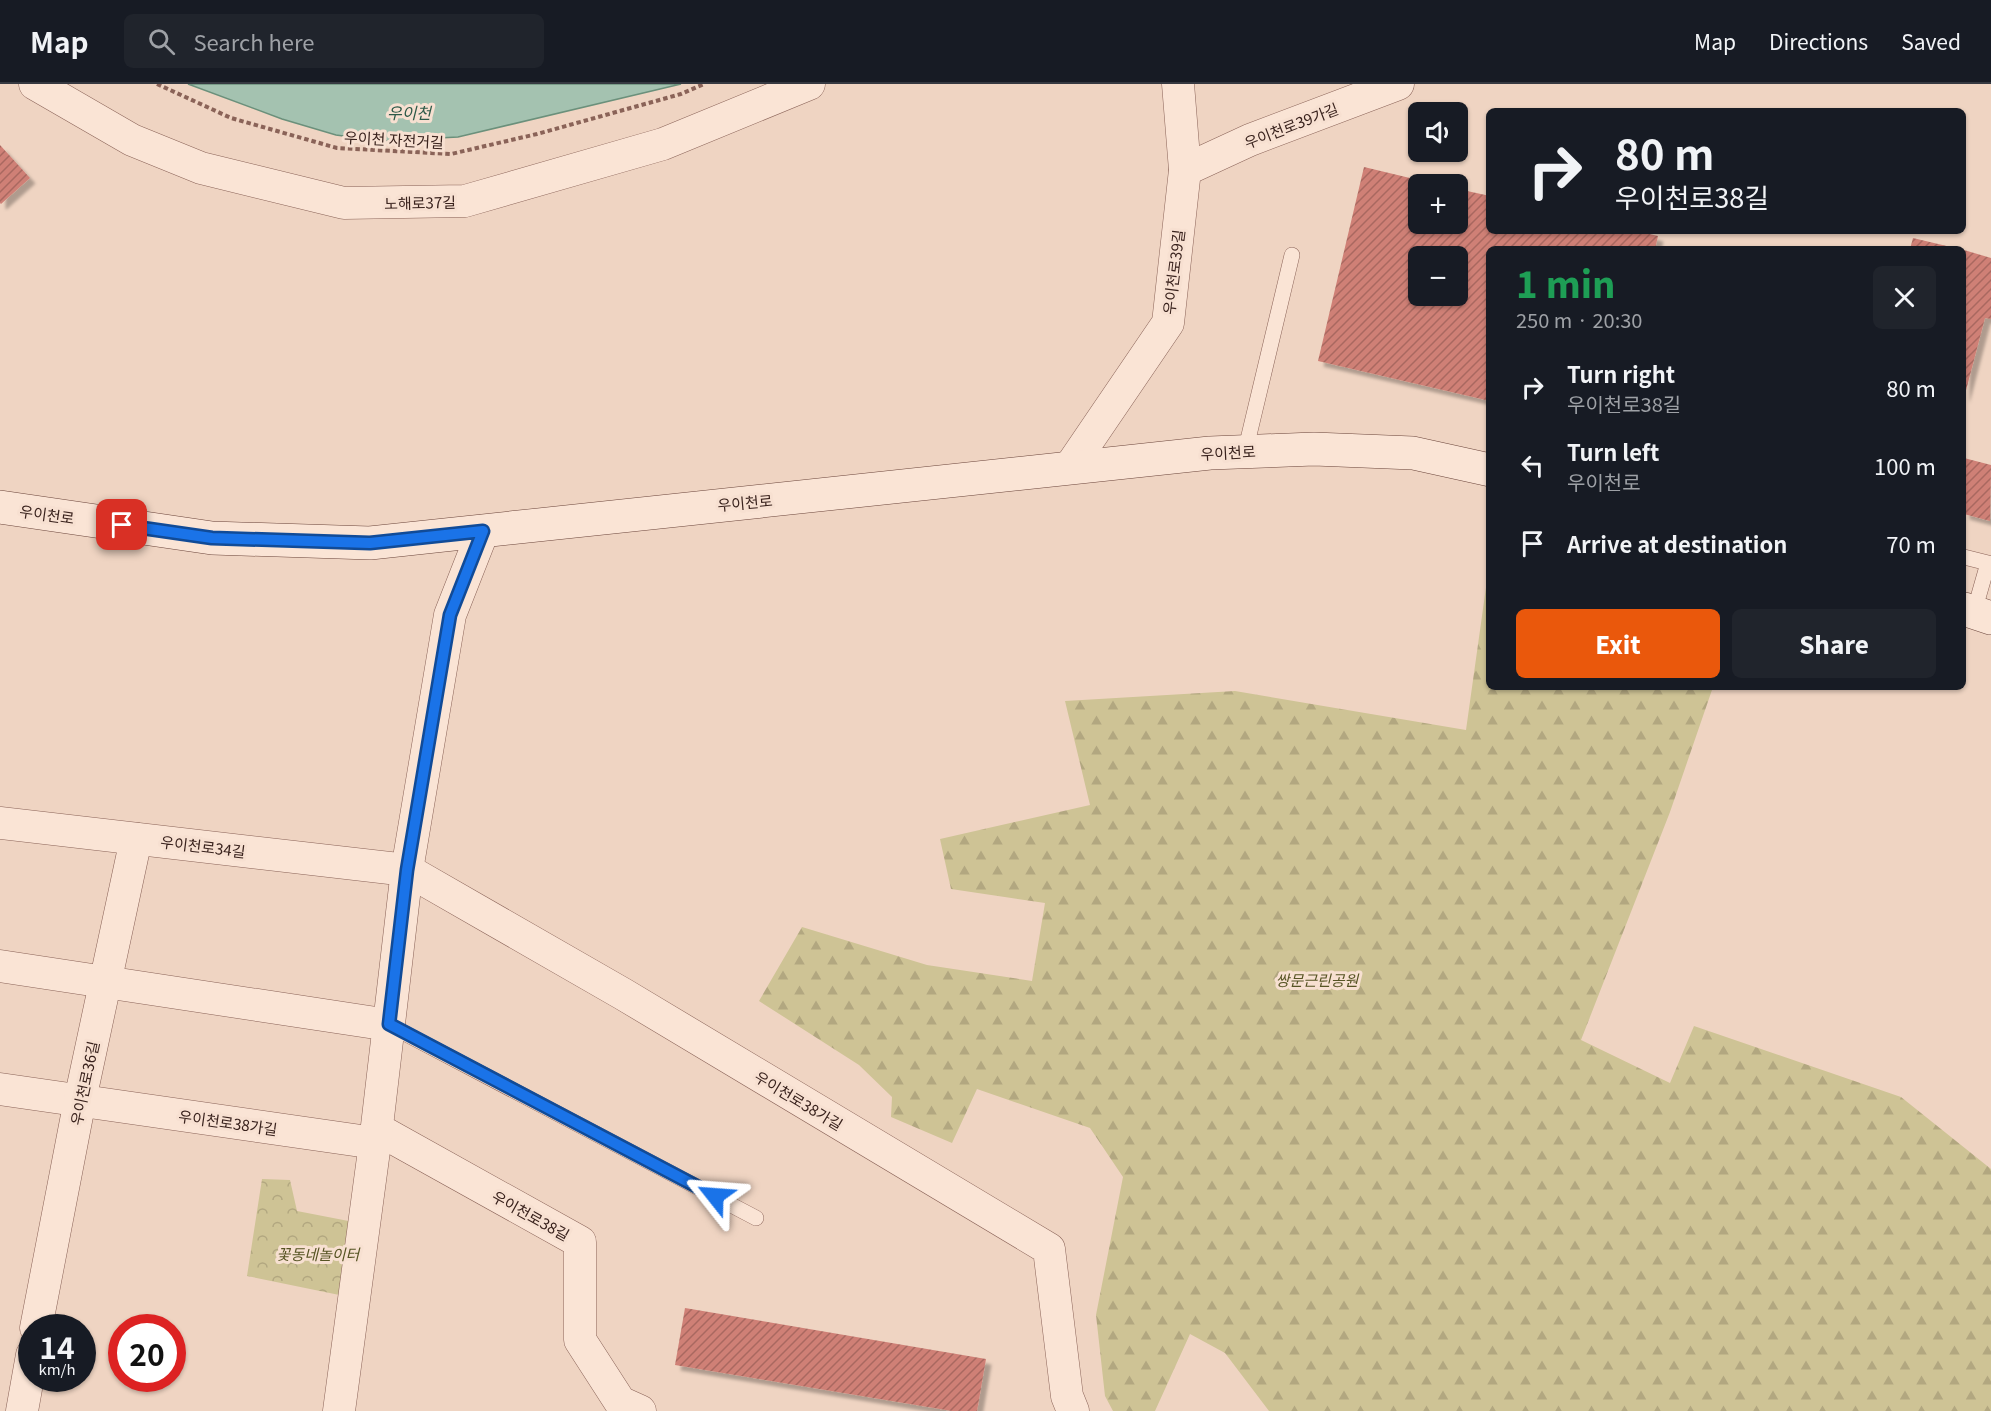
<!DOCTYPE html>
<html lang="en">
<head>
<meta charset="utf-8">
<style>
	:root { --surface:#171b24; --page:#20242c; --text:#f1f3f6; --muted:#9ea1a6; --line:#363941; --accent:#ea580c }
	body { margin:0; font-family:Georgia,"Noto Sans KR",serif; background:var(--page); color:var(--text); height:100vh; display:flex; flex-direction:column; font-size:22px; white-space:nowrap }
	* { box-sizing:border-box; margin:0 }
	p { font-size:20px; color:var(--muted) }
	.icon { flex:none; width:33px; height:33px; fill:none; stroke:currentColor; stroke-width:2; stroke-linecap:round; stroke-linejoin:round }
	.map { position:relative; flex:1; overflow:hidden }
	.drawer { position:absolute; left:1486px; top:162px; width:480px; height:444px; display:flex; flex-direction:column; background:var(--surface); border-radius:9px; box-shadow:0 2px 4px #0004 }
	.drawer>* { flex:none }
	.top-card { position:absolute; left:1486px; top:24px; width:480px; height:126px; border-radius:9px; box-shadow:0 2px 4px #0004; background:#171b24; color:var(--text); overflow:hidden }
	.buttons { position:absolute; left:1408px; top:18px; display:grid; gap:12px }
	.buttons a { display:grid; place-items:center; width:60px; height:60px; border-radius:9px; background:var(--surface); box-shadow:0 2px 4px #0004; font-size:30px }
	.speed { position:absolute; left:18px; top:1230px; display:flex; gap:12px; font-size:30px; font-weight:700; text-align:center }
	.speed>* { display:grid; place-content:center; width:78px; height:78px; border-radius:50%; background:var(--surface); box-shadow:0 2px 4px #0004; line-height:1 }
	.speed small { font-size:15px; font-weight:400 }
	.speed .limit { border:9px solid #d22; background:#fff; color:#111 }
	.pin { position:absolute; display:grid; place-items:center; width:51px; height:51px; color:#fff; margin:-26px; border-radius:12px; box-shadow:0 3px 9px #0006 }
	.me { position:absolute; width:66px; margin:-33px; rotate:298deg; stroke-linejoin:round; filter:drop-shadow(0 0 4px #0008) }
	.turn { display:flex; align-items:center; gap:21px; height:126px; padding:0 30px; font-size:27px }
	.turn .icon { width:78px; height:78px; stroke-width:2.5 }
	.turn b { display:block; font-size:42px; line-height:51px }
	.round { display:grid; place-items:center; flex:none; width:63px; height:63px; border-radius:9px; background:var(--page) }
	.head { display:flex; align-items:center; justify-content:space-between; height:102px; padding:0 30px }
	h1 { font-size:36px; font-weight:800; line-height:45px; color:#1e9e55 }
	.primary-button { display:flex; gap:12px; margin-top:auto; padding:12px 30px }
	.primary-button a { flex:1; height:69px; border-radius:9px; background:var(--accent); color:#fff; font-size:24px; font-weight:800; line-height:69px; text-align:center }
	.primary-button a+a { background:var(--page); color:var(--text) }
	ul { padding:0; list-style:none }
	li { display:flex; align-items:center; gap:18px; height:78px; padding:0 30px }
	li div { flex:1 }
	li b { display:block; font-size:22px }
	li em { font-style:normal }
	header { display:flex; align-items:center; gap:36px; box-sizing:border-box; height:84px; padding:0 30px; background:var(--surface); border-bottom:2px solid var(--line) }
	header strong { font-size:28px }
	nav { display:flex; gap:33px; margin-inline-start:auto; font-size:21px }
	.search { width:420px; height:54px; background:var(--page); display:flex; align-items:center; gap:15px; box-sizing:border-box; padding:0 21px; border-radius:9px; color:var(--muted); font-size:22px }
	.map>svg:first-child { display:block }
	.forest { fill:url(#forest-firs) }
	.park { fill:url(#park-crowns) }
	.water { fill:#a4c2b0; stroke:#6b907b; stroke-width:1.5 }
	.building { fill:url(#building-hatch); fill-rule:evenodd; filter:url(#shadow) }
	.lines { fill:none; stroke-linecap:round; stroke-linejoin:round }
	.lane-casing { stroke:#8a6358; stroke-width:16 }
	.street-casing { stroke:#8a6358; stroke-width:33 }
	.secondary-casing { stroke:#6b453b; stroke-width:34 }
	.path { stroke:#8a6358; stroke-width:4; stroke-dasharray:4.5 3; stroke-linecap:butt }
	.lane { stroke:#fae4d5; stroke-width:15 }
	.street { stroke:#fae4d5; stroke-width:32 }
	.secondary { stroke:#fae4d5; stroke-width:33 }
	.route-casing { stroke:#114b97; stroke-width:15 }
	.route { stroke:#1a73e8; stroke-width:10 }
	.labels { text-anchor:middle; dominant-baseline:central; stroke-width:6; stroke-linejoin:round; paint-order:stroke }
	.street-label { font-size:15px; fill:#39221d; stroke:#f7e0d1 }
	.park-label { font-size:15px; font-style:italic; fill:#565323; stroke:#f7e0d1 }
	.water-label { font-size:16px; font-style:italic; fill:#2c5948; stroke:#f7e0d1 }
</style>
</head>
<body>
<header>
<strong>Map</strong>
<div class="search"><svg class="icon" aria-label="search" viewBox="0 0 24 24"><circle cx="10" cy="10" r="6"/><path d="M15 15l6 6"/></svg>Search here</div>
<nav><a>Map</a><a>Directions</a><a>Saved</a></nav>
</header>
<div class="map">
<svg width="1991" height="1327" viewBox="0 0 1991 1327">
	<defs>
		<pattern id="forest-firs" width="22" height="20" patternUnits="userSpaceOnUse" patternTransform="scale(1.5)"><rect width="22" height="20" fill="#cec395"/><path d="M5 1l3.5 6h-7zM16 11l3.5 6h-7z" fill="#b2a780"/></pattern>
		<pattern id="park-crowns" width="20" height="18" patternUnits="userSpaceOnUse" patternTransform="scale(1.5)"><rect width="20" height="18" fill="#cec395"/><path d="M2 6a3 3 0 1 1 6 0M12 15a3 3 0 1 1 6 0" fill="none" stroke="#b2a780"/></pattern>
		<pattern id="building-hatch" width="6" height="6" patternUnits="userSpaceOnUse" patternTransform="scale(1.5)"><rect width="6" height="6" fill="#cf8076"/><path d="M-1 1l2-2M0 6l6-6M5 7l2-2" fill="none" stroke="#a96860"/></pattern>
		<filter id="shadow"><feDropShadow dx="5.5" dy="5.5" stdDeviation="1.5" flood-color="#0004"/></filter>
	</defs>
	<rect width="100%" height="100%" fill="#efd4c2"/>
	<polygon class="forest" points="1489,482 1490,603 1713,603 1670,728 1581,956 1670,999 1694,942 1901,1013 1991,1085 1991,1327 1269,1327 1225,1269 1190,1250 1155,1327 1113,1327 1105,1312 1096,1231 1123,1093 1090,1044 977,1005 952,1059 891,1033 892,1013 859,981 759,917 802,843 927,881 1032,897 1045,819 951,805 940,755 1090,721 1065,617 1235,607 1466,646"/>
	<polygon class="park" points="262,1095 290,1096 297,1127 364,1140 354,1214 247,1192"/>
	<polygon class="water" points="188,0 681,0 458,53 381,57 336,51 282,35"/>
	<g class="building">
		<polygon points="0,61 30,94 1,120 0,119"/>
		<path d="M 1364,83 L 1435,100 L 1419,100 L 1419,140 L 1458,140 L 1458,105 L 1490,112 L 1490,147 L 1637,147 L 1658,152 L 1655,165 L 1490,165 L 1490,317 L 1318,277 ZM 1419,172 L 1458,172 L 1458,212 L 1419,212 Z"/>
		<polygon points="1913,154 1955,164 1955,165 1910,165"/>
		<polygon points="1964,166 1991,174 1991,235 1985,234 1964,314"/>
		<polygon points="1964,374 1991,381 1990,437 1964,430"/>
		<polygon points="685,1224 986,1275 977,1327 952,1327 675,1281"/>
	</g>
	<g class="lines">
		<g class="lane-casing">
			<g id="lane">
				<polyline points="1245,368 1292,171"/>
				<polyline points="1964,473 1988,479 1974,528"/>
				<polyline points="389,941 756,1134"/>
			</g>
		</g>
		<g class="street-casing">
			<g id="street">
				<polyline points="35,0 132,56 201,84 344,119 465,117 663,60 809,0"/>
				<polyline points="1185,86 1250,56 1398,0"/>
				<polyline points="1070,383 1168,239 1185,86 1178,0"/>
				<polyline points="0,739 407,786 623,910 1049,1165 1067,1312 1073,1327"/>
				<polyline points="0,882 389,941"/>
				<polyline points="0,1005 375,1059"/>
				<polyline points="377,1045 580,1158 580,1256 620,1318 640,1327"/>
				<polyline points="36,1244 80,1016 136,755"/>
				<polyline points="22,1327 32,1271"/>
				<polyline points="339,1327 375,1059 407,786 450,531 483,447"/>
			</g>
		</g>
		<g class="secondary-casing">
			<g id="secondary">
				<polyline points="0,423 212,454 370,459 1210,369 1314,365 1413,369 1490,386"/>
				<polyline points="1964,525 1991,534"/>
			</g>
		</g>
		<polyline class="path" points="157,0 231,34 337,64 451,70 537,50 681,10 704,0"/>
		<use href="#lane" class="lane"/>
		<use href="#street" class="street"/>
		<use href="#secondary" class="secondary"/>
	</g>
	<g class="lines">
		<g class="route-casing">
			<polyline id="route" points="122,441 212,454 370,459 483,447 450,531 407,786 389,940 715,1112"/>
		</g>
		<use href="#route" class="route"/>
	</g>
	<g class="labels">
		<g class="street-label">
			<text transform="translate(1291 41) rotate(-21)">우이천로39가길</text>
			<text transform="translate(394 55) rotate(3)">우이천 자전거길</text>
			<text transform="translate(420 118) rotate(-1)">노해로37길</text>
			<text transform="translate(1173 188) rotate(-83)">우이천로39길</text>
			<text transform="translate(1228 368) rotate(-3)">우이천로</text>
			<text transform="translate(745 418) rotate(-5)">우이천로</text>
			<text transform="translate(47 430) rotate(8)">우이천로</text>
			<text transform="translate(203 762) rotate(7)">우이천로34길</text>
			<text transform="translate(84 999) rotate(-78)">우이천로36길</text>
			<text transform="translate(799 1016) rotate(31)">우이천로38가길</text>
			<text transform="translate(228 1038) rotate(8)">우이천로38가길</text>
			<text transform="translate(531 1131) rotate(29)">우이천로38길</text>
		</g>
		<g class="park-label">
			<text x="1317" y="895">쌍문근린공원</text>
			<text x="318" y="1169">꽃동네놀이터</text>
		</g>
		<g class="water-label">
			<text x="409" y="28">우이천</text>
		</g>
	</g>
</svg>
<div class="buttons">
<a><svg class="icon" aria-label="sound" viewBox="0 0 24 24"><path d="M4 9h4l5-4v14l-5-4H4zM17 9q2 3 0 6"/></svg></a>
<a>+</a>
<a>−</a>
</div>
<div class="speed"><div>14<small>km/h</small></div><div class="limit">20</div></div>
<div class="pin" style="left:122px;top:441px;background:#d93025"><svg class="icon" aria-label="arrive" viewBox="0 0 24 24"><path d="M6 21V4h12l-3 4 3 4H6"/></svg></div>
<svg class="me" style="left:715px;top:1112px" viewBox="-20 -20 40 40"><path d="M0-17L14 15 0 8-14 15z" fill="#1a73e8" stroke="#fff" stroke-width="4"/></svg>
<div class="top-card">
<div class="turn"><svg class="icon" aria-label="right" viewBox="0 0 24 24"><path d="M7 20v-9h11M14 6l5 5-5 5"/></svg><div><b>80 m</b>우이천로38길</div></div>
</div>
<section class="drawer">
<div class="head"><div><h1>1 min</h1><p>250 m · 20:30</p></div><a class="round"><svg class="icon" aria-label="close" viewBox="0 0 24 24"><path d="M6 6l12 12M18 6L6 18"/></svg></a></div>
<ul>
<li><svg class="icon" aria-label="right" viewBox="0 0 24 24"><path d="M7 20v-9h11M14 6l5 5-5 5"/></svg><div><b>Turn right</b><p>우이천로38길</p></div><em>80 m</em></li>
<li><svg class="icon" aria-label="left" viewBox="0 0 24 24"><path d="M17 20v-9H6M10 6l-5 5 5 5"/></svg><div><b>Turn left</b><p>우이천로</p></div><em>100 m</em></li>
<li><svg class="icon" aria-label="arrive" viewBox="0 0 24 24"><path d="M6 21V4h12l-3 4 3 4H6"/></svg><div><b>Arrive at destination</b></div><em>70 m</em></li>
</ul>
<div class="primary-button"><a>Exit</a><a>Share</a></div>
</section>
</div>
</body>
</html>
